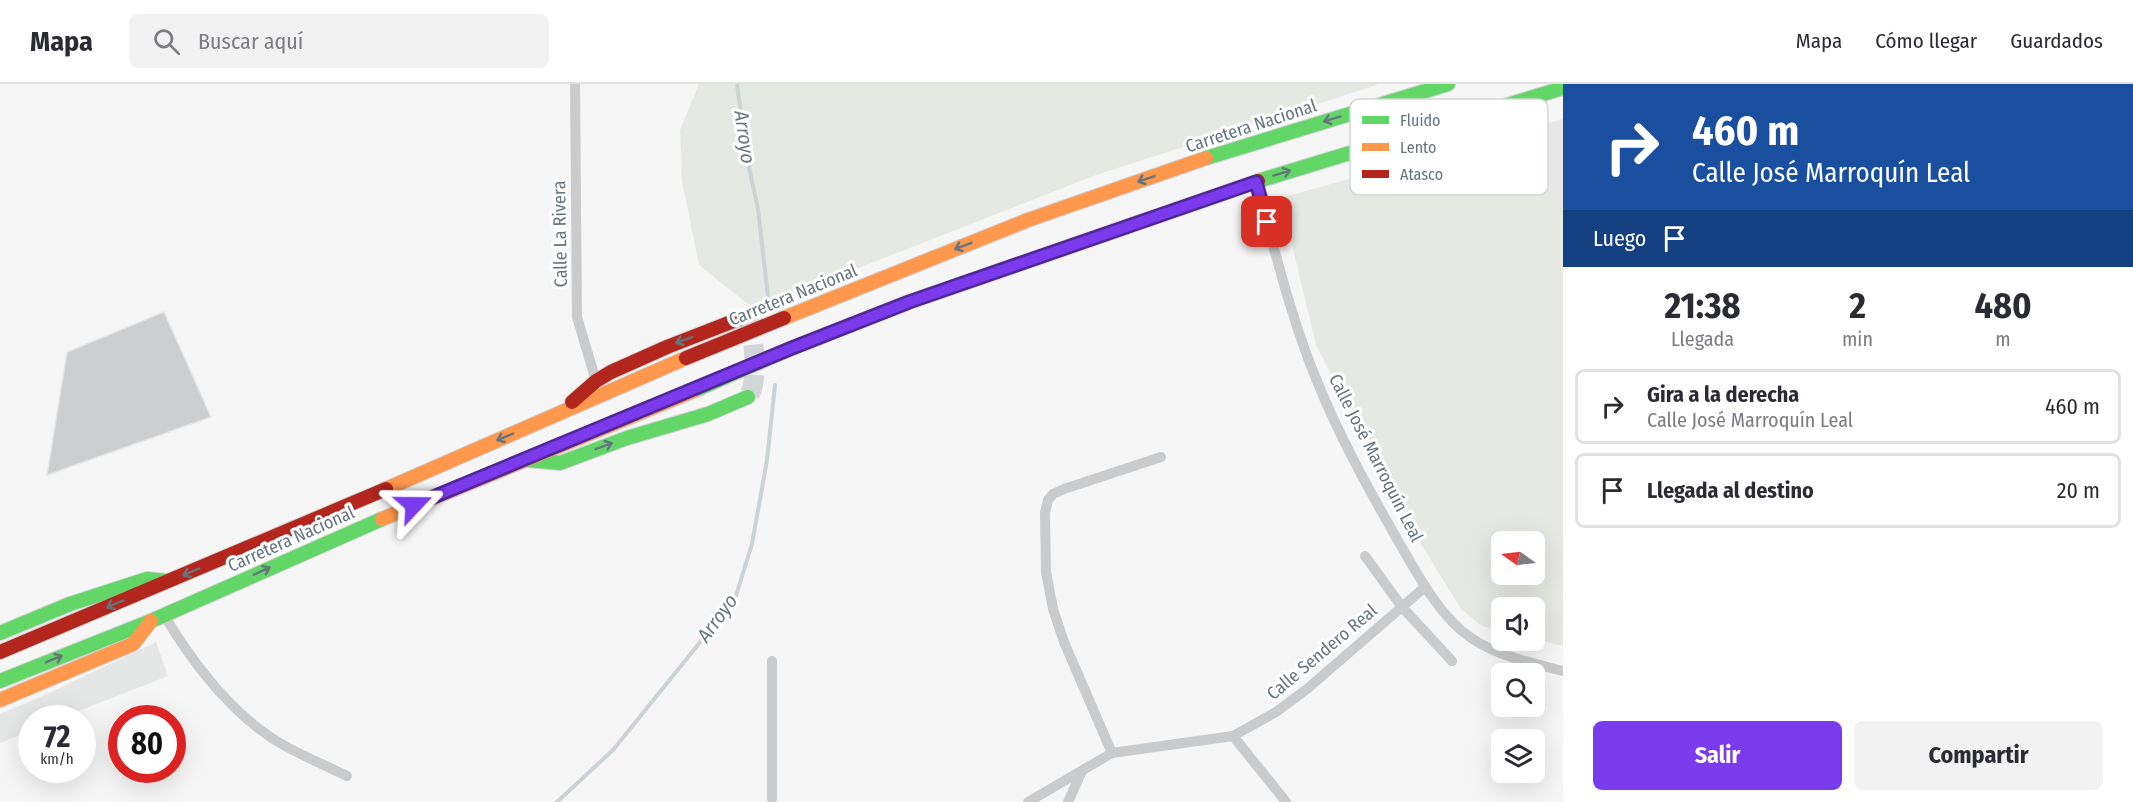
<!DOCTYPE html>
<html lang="es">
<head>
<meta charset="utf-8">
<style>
	:root { --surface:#fff; --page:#f2f2f3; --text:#2b2b33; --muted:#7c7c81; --line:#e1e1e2; --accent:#7c3aed }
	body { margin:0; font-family:"Fira Sans Condensed",sans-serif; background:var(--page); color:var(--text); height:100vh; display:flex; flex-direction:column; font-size:22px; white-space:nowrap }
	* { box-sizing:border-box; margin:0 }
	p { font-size:20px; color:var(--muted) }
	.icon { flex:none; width:33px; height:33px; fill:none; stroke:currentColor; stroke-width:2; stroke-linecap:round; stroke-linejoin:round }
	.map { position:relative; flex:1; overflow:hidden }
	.drawer { display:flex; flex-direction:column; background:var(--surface); width:570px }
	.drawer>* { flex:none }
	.guide { background:#1a4fa0; color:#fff; overflow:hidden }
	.needle { width:39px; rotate:284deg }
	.tools { position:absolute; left:1491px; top:447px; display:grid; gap:12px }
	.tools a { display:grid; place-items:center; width:54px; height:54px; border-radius:9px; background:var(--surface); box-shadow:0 6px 24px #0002; font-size:30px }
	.speed { position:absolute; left:18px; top:621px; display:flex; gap:12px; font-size:30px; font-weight:700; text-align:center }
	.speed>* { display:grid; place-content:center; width:78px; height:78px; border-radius:50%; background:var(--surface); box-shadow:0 6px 24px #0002; line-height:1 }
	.speed small { font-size:15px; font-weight:400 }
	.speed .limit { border:9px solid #d22; background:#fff; color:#111 }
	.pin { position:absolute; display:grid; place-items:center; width:51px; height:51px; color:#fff; margin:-26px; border-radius:12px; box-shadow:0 3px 9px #0006 }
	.me { position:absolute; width:66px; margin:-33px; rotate:67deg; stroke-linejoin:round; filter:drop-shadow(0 0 4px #0008) }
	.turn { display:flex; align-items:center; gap:21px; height:126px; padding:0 30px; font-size:27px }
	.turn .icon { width:78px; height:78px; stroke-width:2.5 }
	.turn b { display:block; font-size:42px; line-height:51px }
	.then { display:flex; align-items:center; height:57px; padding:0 30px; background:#0003; gap:12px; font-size:22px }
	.eta { display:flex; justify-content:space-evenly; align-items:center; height:102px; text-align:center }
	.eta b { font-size:36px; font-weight:700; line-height:42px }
	.cta { display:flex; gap:12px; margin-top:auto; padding:12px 30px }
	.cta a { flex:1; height:69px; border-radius:9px; background:var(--accent); color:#fff; font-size:24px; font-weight:700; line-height:69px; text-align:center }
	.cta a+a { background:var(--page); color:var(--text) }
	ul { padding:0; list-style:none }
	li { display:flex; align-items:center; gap:18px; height:75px; margin:0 12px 9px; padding:0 18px; border:3px solid var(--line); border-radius:9px }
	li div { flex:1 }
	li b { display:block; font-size:22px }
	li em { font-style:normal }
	header { display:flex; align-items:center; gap:36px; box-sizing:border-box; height:84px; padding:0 30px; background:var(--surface); border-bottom:2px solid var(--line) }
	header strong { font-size:28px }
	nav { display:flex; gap:33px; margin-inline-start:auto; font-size:21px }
	.search { width:420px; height:54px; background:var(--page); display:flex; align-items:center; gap:15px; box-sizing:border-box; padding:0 21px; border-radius:9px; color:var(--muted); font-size:22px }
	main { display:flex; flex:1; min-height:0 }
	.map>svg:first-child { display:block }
	.built { fill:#e5e7e6 }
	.green { fill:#e6e8e3; fill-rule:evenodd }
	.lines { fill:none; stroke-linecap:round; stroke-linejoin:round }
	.stream { stroke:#cbd3d6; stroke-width:4 }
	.building { fill:#cdcecf; stroke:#e6e6e6; stroke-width:1.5 }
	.highway-tunnel { stroke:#d2d6d8; stroke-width:20; stroke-dasharray:20 10; stroke-linecap:butt }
	.fast-casing { stroke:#d2d3d4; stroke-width:16 }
	.slow-casing { stroke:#d2d3d4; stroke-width:16 }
	.jam-casing { stroke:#d2d3d4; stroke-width:16 }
	.street { stroke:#c9cbcc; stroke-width:10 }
	.fast { stroke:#63d668; stroke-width:14 }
	.slow { stroke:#ff974d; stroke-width:14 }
	.jam { stroke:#b3261e; stroke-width:14 }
	.fast-bridge-casing { stroke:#d2d3d3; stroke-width:16; stroke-linecap:butt }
	.jam-bridge-casing { stroke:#d2d3d3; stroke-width:16; stroke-linecap:butt }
	.fast-bridge { stroke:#63d668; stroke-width:14 }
	.jam-bridge { stroke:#b3261e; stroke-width:14 }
	.oneway { stroke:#65757d }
	.route-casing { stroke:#51269a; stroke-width:15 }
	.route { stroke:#7c3aed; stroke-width:10 }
	.labels { text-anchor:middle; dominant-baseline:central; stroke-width:6; stroke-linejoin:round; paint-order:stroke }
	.street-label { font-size:18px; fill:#65757d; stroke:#fff }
	.water-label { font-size:20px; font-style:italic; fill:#657a7f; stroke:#fff }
	.key { fill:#fff; stroke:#d1d6d8; stroke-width:1.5 }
	.key-label { font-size:16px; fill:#65757d }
</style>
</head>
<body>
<header>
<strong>Mapa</strong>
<div class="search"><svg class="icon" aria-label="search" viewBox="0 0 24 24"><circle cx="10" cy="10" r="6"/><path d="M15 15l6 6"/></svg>Buscar aquí</div>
<nav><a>Mapa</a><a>Cómo llegar</a><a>Guardados</a></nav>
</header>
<main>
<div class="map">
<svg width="1563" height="718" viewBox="0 0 1563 718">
	<rect width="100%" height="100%" fill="#f6f6f6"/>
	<polygon class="built" points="156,558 168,592 61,634 32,634 31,647 0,659 0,630 47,610"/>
	<g class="green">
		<polygon points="699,0 1380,0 1096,91 754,225 699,181 682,97 680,46"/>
		<path d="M 1563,35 L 1563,562 L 1535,555 L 1534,524 L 1502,524 L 1501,547 L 1482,542 L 1461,525 L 1402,429 L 1316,261 L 1281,114 ZM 1502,458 L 1534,458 L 1534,490 L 1502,490 Z"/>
	</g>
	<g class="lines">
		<g class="stream">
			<polyline points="737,0 748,79 758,125 768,213"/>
			<polyline points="557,718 613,666 735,515 752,460 767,376 775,301"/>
		</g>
	</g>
	<polygon class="building" points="164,228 211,333 47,391 67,268"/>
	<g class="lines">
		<path class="highway-tunnel" d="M 742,235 L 750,241 C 754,259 759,298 748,313"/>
		<g class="fast-casing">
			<g id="fast">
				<polyline points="1206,74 1448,0"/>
				<polyline points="1258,97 1563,4"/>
				<polyline points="527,376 560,379 627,354 708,330 748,313"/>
				<polyline points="0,549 70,520 147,495 167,497"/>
				<polyline points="0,597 151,537 382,435"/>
			</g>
		</g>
		<g class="slow-casing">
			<g id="slow">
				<polyline points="784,234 1028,136 1206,74"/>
				<polyline points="386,405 686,274"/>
				<polyline points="382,435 698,305"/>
				<polyline points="0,616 133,560 151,537"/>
			</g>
		</g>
		<g class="jam-casing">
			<g id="jam">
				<polyline points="792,264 909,218 1258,97"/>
				<polyline points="572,318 596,297 611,288 667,263 739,235"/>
				<polyline points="0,568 386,405"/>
			</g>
		</g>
		<g class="street">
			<polyline points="575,0 577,233 596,297"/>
			<path d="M 1256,98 C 1274,163 1291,235 1317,297 C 1339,352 1368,404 1397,455 C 1416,487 1434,523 1462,547 C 1490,571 1529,578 1563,587"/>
			<polyline points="1365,472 1402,523 1452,577"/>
			<path d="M 164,531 C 194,581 233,633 285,662 C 305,673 327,682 347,692"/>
			<polyline points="1233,652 1286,718"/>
			<polyline points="1112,669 1064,558 1053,525 1046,488 1045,429 1048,416 1053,410 1064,405 1161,373"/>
			<polyline points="772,715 772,577"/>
			<polyline points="1028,718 1112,669 1233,652 1276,628 1307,605 1425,503"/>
			<polyline points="1068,718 1082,687"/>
		</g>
		<use href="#fast" class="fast"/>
		<use href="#slow" class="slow"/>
		<use href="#jam" class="jam"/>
		<g class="fast-bridge-casing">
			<polyline id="fast-bridge" points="698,305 792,264"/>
		</g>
		<g class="jam-bridge-casing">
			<polyline id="jam-bridge" points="686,274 784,234"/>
		</g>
		<use href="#fast-bridge" class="fast-bridge"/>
		<use href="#jam-bridge" class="jam-bridge"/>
	</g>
	<defs><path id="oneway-shaft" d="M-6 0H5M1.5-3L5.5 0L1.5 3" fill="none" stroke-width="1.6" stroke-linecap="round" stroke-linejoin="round" transform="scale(1.5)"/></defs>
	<g class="oneway">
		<use href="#oneway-shaft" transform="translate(1332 35) rotate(163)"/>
		<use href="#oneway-shaft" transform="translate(1282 89) rotate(-17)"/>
		<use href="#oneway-shaft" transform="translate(1146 95) rotate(161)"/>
		<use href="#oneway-shaft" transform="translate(963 162) rotate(159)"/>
		<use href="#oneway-shaft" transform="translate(684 256) rotate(159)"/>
		<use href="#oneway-shaft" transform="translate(505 353) rotate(157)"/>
		<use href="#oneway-shaft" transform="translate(604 362) rotate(-20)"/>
		<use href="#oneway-shaft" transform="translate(262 487) rotate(-24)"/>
		<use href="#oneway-shaft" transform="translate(191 488) rotate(157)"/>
		<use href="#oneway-shaft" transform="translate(115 520) rotate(157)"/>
		<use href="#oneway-shaft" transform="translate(54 575) rotate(-22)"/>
	</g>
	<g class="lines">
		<g class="route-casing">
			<polyline id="route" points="414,421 792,264 909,218 1256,98 1267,138"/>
		</g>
		<use href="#route" class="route"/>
	</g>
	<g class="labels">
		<g class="street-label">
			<text transform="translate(1251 42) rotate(-18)">Carretera Nacional</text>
			<text transform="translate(560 150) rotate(-91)">Calle La Rivera</text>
			<text transform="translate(793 211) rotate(-22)">Carretera Nacional</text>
			<text transform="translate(1376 374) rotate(63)">Calle José Marroquín Leal</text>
			<text transform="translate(291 455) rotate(-24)">Carretera Nacional</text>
			<text transform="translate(1322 568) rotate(-40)">Calle Sendero Real</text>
		</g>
		<g class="water-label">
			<text transform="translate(745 53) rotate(82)">Arroyo</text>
			<text transform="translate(717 534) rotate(-54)">Arroyo</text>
		</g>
	</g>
	<rect x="1350" y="15" width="198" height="96" rx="9" class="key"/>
	<rect x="1362" y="32" width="27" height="8" fill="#63d668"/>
	<rect x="1362" y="59" width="27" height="8" fill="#ff974d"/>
	<rect x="1362" y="86" width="27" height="8" fill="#b3261e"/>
	<g class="key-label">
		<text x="1400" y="42">Fluido</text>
		<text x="1400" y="69">Lento</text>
		<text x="1400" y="96">Atasco</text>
	</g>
</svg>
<div class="tools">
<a><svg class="needle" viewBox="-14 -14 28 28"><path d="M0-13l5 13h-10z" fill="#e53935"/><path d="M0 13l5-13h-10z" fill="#7c7c81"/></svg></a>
<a><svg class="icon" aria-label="sound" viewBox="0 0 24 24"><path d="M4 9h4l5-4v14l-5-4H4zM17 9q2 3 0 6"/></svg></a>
<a><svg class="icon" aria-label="search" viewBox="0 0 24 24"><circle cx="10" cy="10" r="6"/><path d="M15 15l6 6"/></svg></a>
<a><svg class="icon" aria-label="layers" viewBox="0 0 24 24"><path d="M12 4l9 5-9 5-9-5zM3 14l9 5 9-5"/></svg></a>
</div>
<div class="speed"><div>72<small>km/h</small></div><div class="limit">80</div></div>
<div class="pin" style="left:1267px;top:138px;background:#d93025"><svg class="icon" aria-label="arrive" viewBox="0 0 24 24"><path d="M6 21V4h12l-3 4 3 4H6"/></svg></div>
<svg class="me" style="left:414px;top:421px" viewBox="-20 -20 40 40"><path d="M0-17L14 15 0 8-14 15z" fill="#7c3aed" stroke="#fff" stroke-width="4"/></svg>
</div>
<section class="drawer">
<div class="guide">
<div class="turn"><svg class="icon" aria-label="right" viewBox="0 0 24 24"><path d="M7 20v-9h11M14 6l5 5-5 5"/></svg><div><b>460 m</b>Calle José Marroquín Leal</div></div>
<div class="then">Luego<svg class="icon" aria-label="arrive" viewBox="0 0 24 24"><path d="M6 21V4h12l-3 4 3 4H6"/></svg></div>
</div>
<div class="eta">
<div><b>21:38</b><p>Llegada</p></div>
<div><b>2</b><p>min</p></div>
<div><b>480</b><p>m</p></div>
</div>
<ul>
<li><svg class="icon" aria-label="right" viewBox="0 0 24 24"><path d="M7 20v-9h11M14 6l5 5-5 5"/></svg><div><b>Gira a la derecha</b><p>Calle José Marroquín Leal</p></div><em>460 m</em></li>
<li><svg class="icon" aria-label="arrive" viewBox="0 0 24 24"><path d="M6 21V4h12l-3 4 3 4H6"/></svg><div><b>Llegada al destino</b></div><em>20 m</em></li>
</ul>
<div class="cta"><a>Salir</a><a>Compartir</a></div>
</section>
</main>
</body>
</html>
